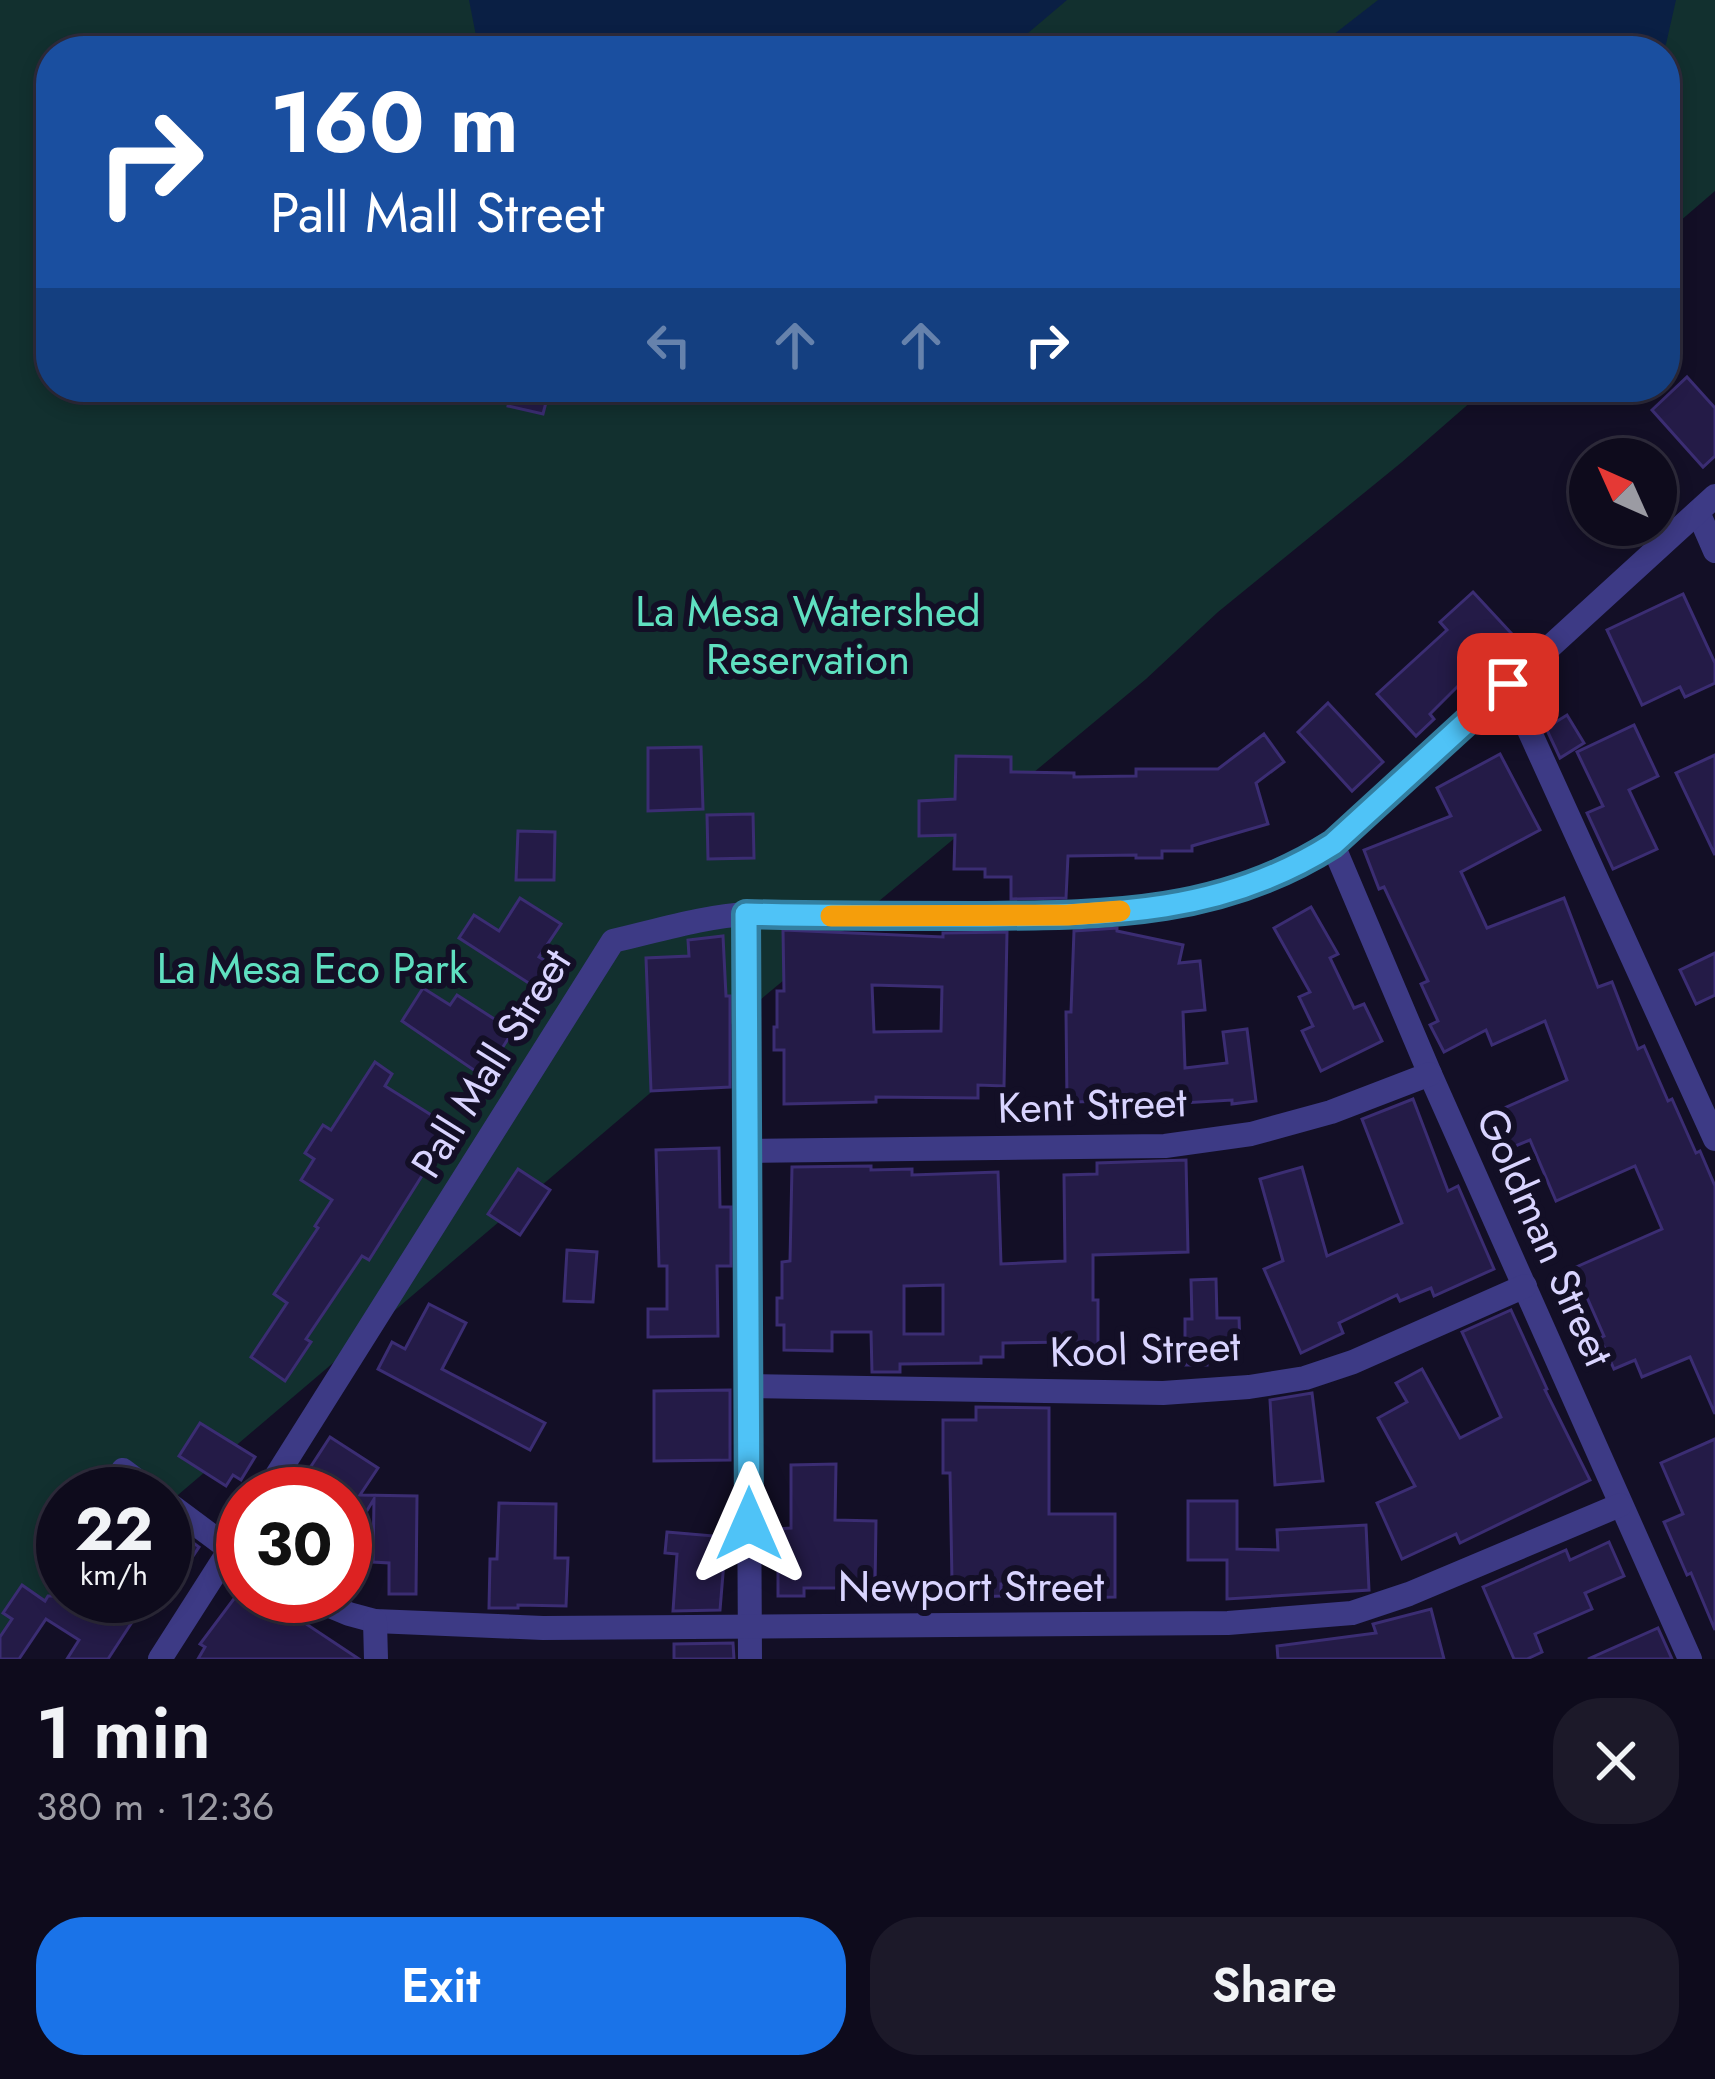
<!DOCTYPE html>
<html lang="en">
<head>
<meta charset="utf-8">
<style>
	:root { --surface:#0e0b1c; --page:#1c1929; --text:#f1f3f6; --muted:#9b9ba3; --line:#2e2b3b; --accent:#1a73e8 }
	body { margin:0; font-family:Jost,sans-serif; background:var(--page); color:var(--text); height:100vh; display:flex; flex-direction:column; font-size:45px; white-space:nowrap }
	* { box-sizing:border-box; margin:0 }
	p { font-size:39px; color:var(--muted) }
	.icon { flex:none; width:66px; height:66px; fill:none; stroke:currentColor; stroke-width:2; stroke-linecap:round; stroke-linejoin:round }
	.map { position:relative; height:1659px; overflow:hidden }
	.drawer { display:flex; flex-direction:column; background:var(--surface); flex:1 }
	.drawer>* { flex:none }
	.guide { position:absolute; left:36px; top:36px; width:1644px; height:366px; border-radius:48px; box-shadow:0 6px 18px #0003,0 0 0 3px var(--line); background:#1a4fa0; color:#fff; overflow:hidden }
	.needle { width:78px; rotate:315deg }
	.tools { position:absolute; left:1569px; top:438px; display:grid; gap:24px }
	.tools a { display:grid; place-items:center; width:108px; height:108px; border-radius:50%; background:var(--surface); box-shadow:0 6px 18px #0003,0 0 0 3px var(--line); font-size:60px }
	.speed { position:absolute; left:36px; top:1467px; display:flex; gap:24px; font-size:60px; font-weight:700; text-align:center }
	.speed>* { display:grid; place-content:center; width:156px; height:156px; border-radius:50%; background:var(--surface); box-shadow:0 6px 18px #0003,0 0 0 3px var(--line); line-height:1 }
	.speed small { font-size:30px; font-weight:400 }
	.speed .limit { border:18px solid #d22; background:#fff; color:#111 }
	.pin { position:absolute; display:grid; place-items:center; width:102px; height:102px; color:#fff; margin:-51px; border-radius:24px; box-shadow:0 6px 18px #0006 }
	.me { position:absolute; width:132px; margin:-66px; rotate:0deg; stroke-linejoin:round; filter:drop-shadow(0 0 9px #0008) }
	.turn { display:flex; align-items:center; gap:42px; height:252px; padding:0 36px; font-size:54px }
	.turn .icon { width:156px; height:156px; stroke-width:2.5 }
	.turn b { display:block; font-size:84px; line-height:102px }
	.lanes { display:flex; align-items:center; height:114px; padding:0 36px; background:#0003; justify-content:center; gap:60px; direction:ltr }
	.lanes .off { opacity:.35 }
	.round { display:grid; place-items:center; flex:none; width:126px; height:126px; border-radius:48px; background:var(--page) }
	.overview { display:flex; align-items:center; justify-content:space-between; height:204px; padding:0 36px }
	h1 { font-size:72px; font-weight:600; line-height:90px }
	.primary-button { display:flex; gap:24px; margin-top:auto; padding:24px 36px }
	.primary-button a { flex:1; height:138px; border-radius:48px; background:var(--accent); color:#fff; font-size:48px; font-weight:600; line-height:138px; text-align:center }
	.primary-button a+a { background:var(--page); color:var(--text) }
	.map>svg:first-child { display:block }
	.green { fill:#12302f }
	.water { fill:#0a1f44 }
	.building { fill:#241b47; stroke:#3b2d73; stroke-width:3; fill-rule:evenodd }
	.lines { fill:none; stroke-linecap:round; stroke-linejoin:round }
	.minor { stroke:#3d3a85; stroke-width:24 }
	.route-casing { stroke:#337fa1; stroke-width:30 }
	.route { stroke:#4fc3f7; stroke-width:21 }
	.slow { stroke:#f59e0b; stroke-width:21 }
	.labels { text-anchor:middle; dominant-baseline:central; stroke-width:12; stroke-linejoin:round; paint-order:stroke }
	.park-label { font-size:42px; fill:#5fe0c0; stroke:#130f26 }
	.street-label { font-size:42px; fill:#d9d4ff; stroke:#130f26 }
</style>
</head>
<body>
<div class="map">
<svg width="1715" height="1659" viewBox="0 0 1715 1659">
	<rect width="100%" height="100%" fill="#130f26"/>
	<polygon class="green" points="0,0 1715,0 1715,191 1665,234 1665,51 51,51 51,387 1488,387 1402,462 1218,612 1146,679 742,1015 165,1506 165,1494 63,1494 63,1593 0,1647"/>
	<g class="water">
		<polygon points="469,0 1067,0 1007,51 479,51"/>
		<polygon points="1378,0 1676,0 1666,44 1662,51 1302,51 1333,35"/>
	</g>
	<g class="building">
		<polygon points="1687,377 1715,408 1715,456 1703,467 1652,410"/>
		<polygon points="512,387 550,387 543,414 508,406"/>
		<polygon points="1473,592 1511,633 1430,714 1434,719 1416,736 1377,694 1447,630 1440,622"/>
		<polygon points="1683,594 1715,663 1715,683 1685,697 1680,687 1642,705 1607,630"/>
		<polygon points="1328,703 1383,762 1352,791 1298,732"/>
		<polygon points="1567,715 1584,743 1560,758 1546,728"/>
		<polygon points="1634,725 1658,776 1629,790 1657,849 1613,869 1587,813 1603,806 1577,752"/>
		<polygon points="1264,734 1284,762 1256,783 1268,824 1192,846 1192,851 1162,851 1162,858 1136,858 1136,855 1068,856 1066,898 1011,899 1011,877 985,877 985,869 954,869 955,835 919,836 919,801 955,799 956,756 1011,757 1011,772 1074,773 1074,777 1136,776 1136,769 1218,769"/>
		<polygon points="701,747 703,809 648,811 648,748"/>
		<polygon points="1500,754 1540,830 1461,872 1487,928 1564,898 1598,987 1612,982 1638,1049 1644,1046 1668,1101 1672,1099 1696,1153 1700,1151 1715,1186 1715,1414 1690,1357 1642,1377 1635,1360 1614,1369 1600,1338 1604,1336 1574,1268 1662,1229 1635,1166 1556,1201 1530,1140 1508,1149 1493,1113 1567,1080 1545,1021 1492,1045 1486,1030 1444,1052 1430,1025 1438,1021 1421,984 1428,981 1384,887 1379,889 1364,850 1451,816 1437,788"/>
		<polygon points="1715,755 1715,855 1676,773"/>
		<polygon points="753,814 754,858 708,859 707,815"/>
		<polygon points="518,831 555,832 554,880 516,880"/>
		<polygon points="520,898 561,924 539,957 556,967 541,991 459,938 474,915 499,931"/>
		<polygon points="1311,907 1338,954 1330,958 1354,1008 1364,1004 1382,1041 1321,1071 1302,1031 1313,1026 1299,997 1310,992 1274,928"/>
		<polygon points="1117,928 1117,931 1183,945 1179,963 1200,961 1205,1010 1183,1012 1185,1068 1227,1063 1223,1032 1247,1029 1256,1101 1232,1104 1232,1100 1132,1106 1132,1101 1067,1102 1066,1012 1071,1012 1074,931"/>
		<path d="M 783,930 L 943,937 L 943,933 L 1007,932 L 1004,1086 L 978,1085 L 978,1098 L 876,1097 L 876,1102 L 784,1104 L 784,1050 L 774,1050 L 774,1027 L 777,1027 L 777,991 L 784,991 ZM 872,985 L 942,987 L 941,1031 L 874,1032 Z"/>
		<polygon points="723,936 726,996 730,996 730,1087 651,1091 646,958 689,956 688,940"/>
		<polygon points="1715,953 1715,995 1696,1004 1680,970"/>
		<polygon points="423,988 450,1005 457,995 513,1031 484,1077 402,1021"/>
		<polygon points="375,1062 392,1074 385,1086 452,1128 369,1260 362,1256 306,1339 311,1342 285,1381 251,1357 287,1303 274,1294 318,1228 315,1226 332,1200 301,1180 314,1159 305,1153 323,1125 331,1130"/>
		<polygon points="1413,1099 1448,1191 1458,1186 1494,1269 1434,1296 1431,1288 1400,1301 1397,1295 1339,1323 1343,1333 1301,1353 1264,1269 1283,1261 1260,1179 1302,1167 1327,1256 1402,1223 1362,1119"/>
		<polygon points="719,1148 720,1207 731,1207 731,1266 717,1266 718,1336 648,1337 648,1309 667,1309 667,1266 659,1266 656,1150"/>
		<path d="M 1186,1160 L 1188,1252 L 1093,1255 L 1093,1300 L 1098,1300 L 1098,1346 L 1070,1346 L 1070,1342 L 1003,1343 L 1003,1357 L 981,1357 L 981,1363 L 900,1364 L 900,1372 L 872,1372 L 871,1332 L 832,1332 L 832,1351 L 784,1350 L 784,1325 L 777,1325 L 777,1298 L 782,1298 L 782,1262 L 790,1261 L 792,1167 L 871,1166 L 871,1170 L 912,1169 L 912,1175 L 998,1172 L 1001,1264 L 1065,1261 L 1064,1175 L 1097,1174 L 1097,1163 ZM 943,1285 L 943,1334 L 904,1334 L 904,1286 Z"/>
		<polygon points="518,1169 550,1190 520,1235 488,1214"/>
		<polygon points="567,1250 597,1252 593,1302 564,1301"/>
		<polygon points="1216,1279 1217,1318 1239,1318 1240,1345 1207,1346 1207,1365 1185,1365 1185,1319 1192,1319 1191,1280"/>
		<polygon points="429,1304 466,1323 442,1369 545,1423 530,1450 378,1369 392,1342 405,1349"/>
		<polygon points="1511,1310 1547,1389 1545,1390 1590,1480 1460,1543 1456,1534 1402,1559 1377,1503 1415,1486 1378,1418 1407,1402 1396,1383 1422,1369 1460,1438 1501,1417 1462,1332"/>
		<polygon points="730,1390 730,1460 654,1461 654,1391"/>
		<polygon points="1312,1393 1323,1481 1275,1485 1270,1400"/>
		<polygon points="976,1407 1049,1408 1049,1514 1115,1514 1115,1597 1056,1598 1056,1582 1001,1584 1001,1596 974,1597 974,1580 952,1581 950,1473 943,1473 943,1420 976,1420"/>
		<polygon points="200,1423 255,1457 241,1480 233,1475 226,1486 179,1456"/>
		<polygon points="330,1437 378,1468 360,1495 417,1496 416,1594 389,1594 389,1563 373,1562 374,1499 345,1547 345,1494 293,1494"/>
		<polygon points="1715,1439 1715,1630 1691,1573 1687,1575 1664,1522 1683,1514 1661,1463"/>
		<polygon points="836,1464 835,1520 876,1521 875,1588 804,1588 804,1596 778,1596 778,1529 791,1528 791,1465"/>
		<polygon points="1188,1501 1237,1501 1237,1549 1278,1550 1277,1530 1366,1525 1369,1590 1227,1599 1227,1560 1188,1560"/>
		<polygon points="499,1503 556,1504 555,1558 568,1558 566,1606 518,1605 518,1608 489,1608 490,1559 497,1559"/>
		<polygon points="165,1522 199,1547 165,1598"/>
		<polygon points="667,1532 726,1537 720,1610 673,1611 677,1554 665,1553"/>
		<polygon points="1609,1542 1624,1576 1585,1593 1592,1609 1535,1634 1542,1652 1527,1659 1514,1659 1483,1587 1566,1550 1570,1560"/>
		<polygon points="22,1585 45,1601 48,1596 149,1596 108,1659 67,1659 79,1640 46,1619 19,1659 0,1659 0,1637 12,1619 3,1613"/>
		<polygon points="236,1596 282,1596 276,1604 359,1659 198,1659 205,1647 200,1644"/>
		<polygon points="1431,1609 1444,1659 1278,1659 1277,1646 1376,1633 1373,1624"/>
		<polygon points="1658,1628 1672,1659 1588,1659"/>
		<polygon points="733,1643 734,1659 674,1659 674,1644"/>
	</g>
	<g class="lines">
		<g class="minor">
			<polyline points="1698,512 1715,551"/>
			<polyline points="1508,684 1715,1139"/>
			<polyline points="1333,845 1430,1074 1690,1659"/>
			<polyline points="746,914 750,1659"/>
			<polyline points="747,1151 1165,1146 1251,1134 1331,1112 1430,1074"/>
			<polyline points="748,1386 1163,1393 1249,1387 1305,1378 1353,1362 1525,1286"/>
			<polyline points="123,1470 155,1494"/>
			<path d="M 265,1494 L 613,941 C 657,931 704,916 749,914 C 782,912 816,917 850,917 C 899,917 948,916 997,916 C 1119,915 1225,912 1333,845 L 1715,496"/>
			<polyline points="165,1501 240,1557"/>
			<polyline points="306,1596 349,1614 375,1621 543,1628 1228,1623 1352,1613 1409,1594 1620,1505"/>
			<polyline points="375,1621 376,1659"/>
			<polyline points="160,1659 243,1529"/>
		</g>
	</g>
	<g class="lines">
		<g class="route-casing">
			<path id="route" d="M 749,1524 L 746,914 C 823,916 900,916 977,916 C 1105,915 1220,916 1333,844 L 1508,684"/>
		</g>
		<use href="#route" class="route"/>
		<polyline class="slow" points="831,916 1068,915 1120,911"/>
	</g>
	<g class="labels">
		<g class="park-label">
			<text x="808" y="611">La Mesa Watershed<tspan x="808" dy="48">Reservation</tspan></text>
			<text x="312" y="968">La Mesa Eco Park</text>
		</g>
		<g class="street-label">
			<text transform="translate(491 1063) rotate(-58)">Pall Mall Street</text>
			<text transform="translate(1092 1105) rotate(-2)">Kent Street</text>
			<text transform="translate(1545 1237) rotate(66)">Goldman Street</text>
			<text transform="translate(1145 1349) rotate(-2)">Kool Street</text>
			<text x="971" y="1586">Newport Street</text>
		</g>
	</g>
</svg>
<div class="tools">
<a><svg class="needle" viewBox="-14 -14 28 28"><path d="M0-13l5 13h-10z" fill="#e53935"/><path d="M0 13l5-13h-10z" fill="#9b9ba3"/></svg></a>
</div>
<div class="speed"><div>22<small>km/h</small></div><div class="limit">30</div></div>
<div class="pin" style="left:1508px;top:684px;background:#d93025"><svg class="icon" aria-label="arrive" viewBox="0 0 24 24"><path d="M6 21V4h12l-3 4 3 4H6"/></svg></div>
<svg class="me" style="left:749px;top:1524px" viewBox="-20 -20 40 40"><path d="M0-17L14 15 0 8-14 15z" fill="#4fc3f7" stroke="#fff" stroke-width="4"/></svg>
<div class="guide">
<div class="turn"><svg class="icon" aria-label="right" viewBox="0 0 24 24"><path d="M7 20v-9h11M14 6l5 5-5 5"/></svg><div><b>160 m</b>Pall Mall Street</div></div>
<div class="lanes"><svg class="icon off" aria-label="left" viewBox="0 0 24 24"><path d="M17 20v-9H6M10 6l-5 5 5 5"/></svg><svg class="icon off" aria-label="ahead" viewBox="0 0 24 24"><path d="M12 20V5M6 11l6-6 6 6"/></svg><svg class="icon off" aria-label="ahead" viewBox="0 0 24 24"><path d="M12 20V5M6 11l6-6 6 6"/></svg><svg class="icon" aria-label="right" viewBox="0 0 24 24"><path d="M7 20v-9h11M14 6l5 5-5 5"/></svg></div>
</div>
</div>
<section class="drawer">
<div class="overview"><div><h1>1 min</h1><p>380 m · 12:36</p></div><a class="round"><svg class="icon" aria-label="close" viewBox="0 0 24 24"><path d="M6 6l12 12M18 6L6 18"/></svg></a></div>
<div class="primary-button"><a>Exit</a><a>Share</a></div>
</section>
</body>
</html>
